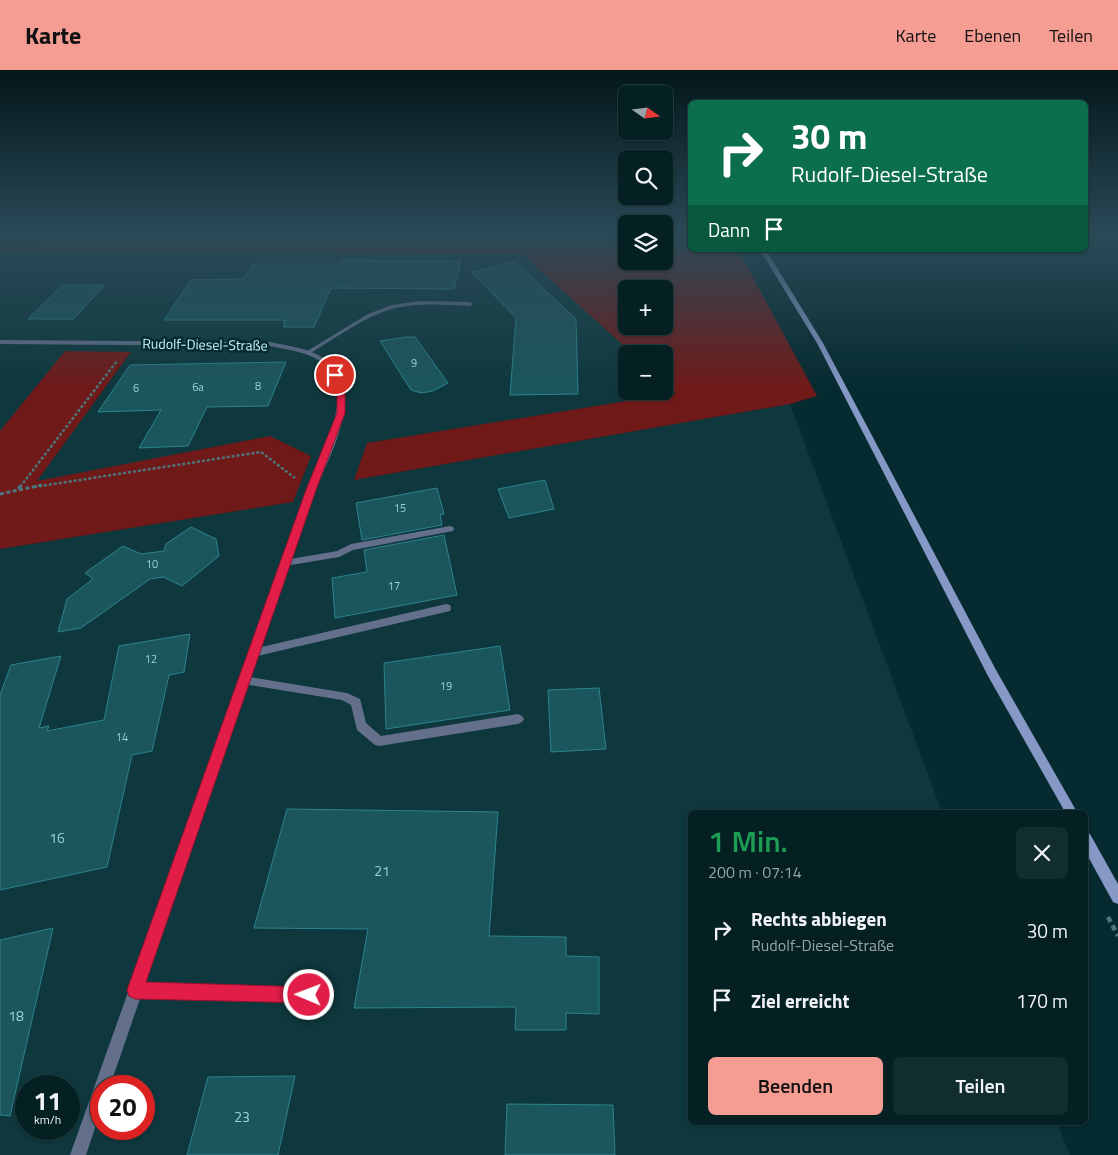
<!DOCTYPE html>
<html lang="de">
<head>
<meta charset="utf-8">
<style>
	:root { --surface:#042023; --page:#122d30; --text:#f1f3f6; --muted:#97a3a6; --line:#253e41; --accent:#f59c93 }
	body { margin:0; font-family:"Titillium Web",sans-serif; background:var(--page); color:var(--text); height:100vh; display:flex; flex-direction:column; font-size:19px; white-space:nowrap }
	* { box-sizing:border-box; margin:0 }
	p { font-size:16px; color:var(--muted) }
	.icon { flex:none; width:28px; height:28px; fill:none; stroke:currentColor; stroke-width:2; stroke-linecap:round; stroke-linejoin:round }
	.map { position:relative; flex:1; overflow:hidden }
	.details { position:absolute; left:688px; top:740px; width:400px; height:315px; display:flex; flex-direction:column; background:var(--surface); border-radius:8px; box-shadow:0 1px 4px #0004,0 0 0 1px var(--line) }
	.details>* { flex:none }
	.guide { position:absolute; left:688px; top:30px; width:400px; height:152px; border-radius:8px; box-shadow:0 1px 4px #0004,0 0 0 1px var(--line); background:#0b6e4f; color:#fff; overflow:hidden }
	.needle { width:32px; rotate:104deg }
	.buttons { position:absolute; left:618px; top:15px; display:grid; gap:10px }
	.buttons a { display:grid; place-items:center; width:55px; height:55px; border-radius:8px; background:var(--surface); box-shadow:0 1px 4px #0004,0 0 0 1px var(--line); font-size:25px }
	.speed { position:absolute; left:15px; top:1005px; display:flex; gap:10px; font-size:25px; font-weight:700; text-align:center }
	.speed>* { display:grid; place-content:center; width:65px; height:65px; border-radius:50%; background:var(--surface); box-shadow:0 1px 4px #0004,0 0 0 1px var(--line); line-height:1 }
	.speed small { font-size:12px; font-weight:400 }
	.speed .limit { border:8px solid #d22; background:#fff; color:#111 }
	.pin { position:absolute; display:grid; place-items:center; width:42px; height:42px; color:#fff; margin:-21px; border:2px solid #fff; border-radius:50%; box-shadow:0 1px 5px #0007 }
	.me { position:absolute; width:55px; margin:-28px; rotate:271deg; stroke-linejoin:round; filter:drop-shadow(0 0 4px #0008) }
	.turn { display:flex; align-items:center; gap:18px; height:105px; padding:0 20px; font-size:22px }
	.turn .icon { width:65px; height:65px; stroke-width:2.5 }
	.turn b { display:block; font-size:35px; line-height:42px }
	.then { display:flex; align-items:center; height:48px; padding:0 20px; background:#0003; gap:10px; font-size:19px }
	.round { display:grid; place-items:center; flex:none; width:52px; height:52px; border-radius:8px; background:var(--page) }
	.headline { display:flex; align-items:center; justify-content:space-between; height:85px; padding:0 20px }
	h1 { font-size:30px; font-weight:600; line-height:38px; color:#1e9e55 }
	.action { display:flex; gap:10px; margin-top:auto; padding:10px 20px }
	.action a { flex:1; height:58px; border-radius:8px; background:var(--accent); color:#111; font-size:20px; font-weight:600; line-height:58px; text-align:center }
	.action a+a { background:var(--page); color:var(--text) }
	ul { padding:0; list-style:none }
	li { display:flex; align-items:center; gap:15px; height:70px; padding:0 20px }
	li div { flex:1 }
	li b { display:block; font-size:19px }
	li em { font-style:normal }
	header { display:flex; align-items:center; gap:30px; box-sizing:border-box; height:70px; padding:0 25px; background:var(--accent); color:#111 }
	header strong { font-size:24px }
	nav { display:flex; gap:28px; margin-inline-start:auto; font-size:18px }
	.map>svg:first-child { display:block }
	.built { fill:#0e383d; fill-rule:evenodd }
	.green { fill:#6f1a19; fill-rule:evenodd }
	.building { fill:#1c565d; stroke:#2c838e }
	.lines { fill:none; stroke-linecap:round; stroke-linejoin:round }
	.path-far3 { stroke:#4d767c; stroke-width:2; stroke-dasharray:2.5 1; stroke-linecap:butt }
	.path-far2 { stroke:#4d767c; stroke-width:2.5; stroke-dasharray:3 2; stroke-linecap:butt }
	.path-far1 { stroke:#4d767c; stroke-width:3; stroke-dasharray:4 2.5; stroke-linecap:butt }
	.path { stroke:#4d767c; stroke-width:4.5; stroke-dasharray:5.5 4; stroke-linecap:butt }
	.service { fill:#636f8b; fill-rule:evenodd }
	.minor { fill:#636f8b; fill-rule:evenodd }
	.secondary { fill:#8699c6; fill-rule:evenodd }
	.route { fill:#e11d48; stroke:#92132f }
	.labels { text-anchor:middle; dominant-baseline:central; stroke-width:5; stroke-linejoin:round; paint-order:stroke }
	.number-label { font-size:11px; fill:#9cd0d6 }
	.street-label { font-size:14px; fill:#c6f8fe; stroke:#052a2f }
	.near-number-label { font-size:14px; fill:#9cd0d6 }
</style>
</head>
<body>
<header>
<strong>Karte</strong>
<nav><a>Karte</a><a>Ebenen</a><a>Teilen</a></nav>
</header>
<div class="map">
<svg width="1118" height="1085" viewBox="0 0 1118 1085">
	<rect width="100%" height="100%" fill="#052a2f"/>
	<path class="built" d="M 0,181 L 522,184 L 633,284 L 626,284 L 626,321 L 664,321 L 664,312 L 677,323 L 367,373 L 354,410 L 790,334 L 942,742 L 690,742 L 690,1052 L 1057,1053 L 1070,1085 L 0,1085 L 0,479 L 292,432 L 270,366 L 36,412 L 131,282 L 0,361 ZM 26,1016 L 69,1016 L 69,1059 L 26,1059 ZM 101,1016 L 144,1016 L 144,1059 L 101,1059 Z"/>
	<g class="green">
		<path d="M 44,166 L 626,166 L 626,191 L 664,191 L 664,166 L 690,166 L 690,180 L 738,180 L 817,326 L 790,334 L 354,410 L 367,373 L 676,323 L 664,312 L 664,284 L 633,284 L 522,184 L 0,181 L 0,171 L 38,171 ZM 626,219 L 664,219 L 664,256 L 626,256 Z"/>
		<polygon points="65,281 131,282 37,411 270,366 311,386 293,432 0,479 0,361"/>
	</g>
	<g class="building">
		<polygon points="342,190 461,191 454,219 331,218 314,257 284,257 284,250 164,250 191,210 244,209 253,194 340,194"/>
		<polygon points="515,192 576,249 578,324 510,325 516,248 472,202"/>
		<polygon points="63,215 105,215 73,249 28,249"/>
		<polygon points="406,267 415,267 448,313 433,321 421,323 411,320 380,271"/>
		<polygon points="286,292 268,336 207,337 188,376 139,378 161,340 98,342 130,295"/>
		<polygon points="545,410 554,439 509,448 498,419"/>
		<polygon points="437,418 444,444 440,445 442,455 362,470 356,433"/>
		<polygon points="191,457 216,469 219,486 182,516 163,507 150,509 81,558 58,562 67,529 93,509 85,503 123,476 141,484 164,481 166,474"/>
		<polygon points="444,465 457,525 335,548 332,508 367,502 364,480"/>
		<polygon points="190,564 184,602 169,605 152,681 132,685 107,797 0,820 0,625 11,595 61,586 39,658 49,656 47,661 104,650 119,576"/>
		<polygon points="500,576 510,640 386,659 384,593"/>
		<polygon points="599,618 606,679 551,682 548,620"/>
		<polygon points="287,739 498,742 489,866 566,867 566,886 599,887 599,944 566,943 566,960 515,960 516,937 354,938 368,859 254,858"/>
		<polygon points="53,858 10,1046 0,1045 0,870"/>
		<polygon points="295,1006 278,1085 187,1085 208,1007"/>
		<polygon points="507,1034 613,1035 615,1085 505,1085"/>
	</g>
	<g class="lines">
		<g class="path-far3">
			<polyline points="612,166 626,174"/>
			<polyline points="664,177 690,178"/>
		</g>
		<g class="path-far2">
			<polyline points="20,417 117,291"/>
			<polyline points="34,417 261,382 295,408"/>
		</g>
		<g class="path-far1">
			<polyline points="18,419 21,415"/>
			<polyline points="0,424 42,415"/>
		</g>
		<polyline class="path" points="1108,847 1118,866"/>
		<g class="service">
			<path d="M 421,231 L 470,232 L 473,234 L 470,236 C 447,235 424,233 401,237 C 368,243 338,267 309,284 L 304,283 L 368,244 L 392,235 Z"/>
			<polygon points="450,456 453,457 454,459 453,461 353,480 339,487 285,496 280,493 285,490 337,481 351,474"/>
			<polygon points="446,534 450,535 451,538 450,541 253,587 249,586 248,583 249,580 253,579"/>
			<polygon points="244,606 347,623 360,629 366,653 381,666 518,644 522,646 524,649 522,652 518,654 379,676 375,675 357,660 351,635 342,630 244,614 240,613 239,610 240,607"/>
			<polygon points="135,913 309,918 314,920 316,925 314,930 309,932 135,927 130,925 128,920 130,915"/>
		</g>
		<path class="minor" d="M 0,270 L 270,272 C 288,276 309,278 325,289 C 368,317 330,386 315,420 L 110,1016 L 101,1016 L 101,1040 L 86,1085 L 70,1085 L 307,420 C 320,389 357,323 324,294 C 310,282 288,280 270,276 L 0,274 Z"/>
		<g class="secondary">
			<polygon points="760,180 766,180 823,273 996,600 1077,742 1065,742 988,606 817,273"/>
			<polygon points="1085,762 1090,764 1118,814 1118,834 1113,832 1085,781"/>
		</g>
	</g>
	<linearGradient id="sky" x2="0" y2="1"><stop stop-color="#03171a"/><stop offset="0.52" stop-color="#2a4a58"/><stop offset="1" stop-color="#2a4a58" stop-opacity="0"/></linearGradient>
	<rect width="1118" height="318" fill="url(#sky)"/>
	<polygon class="route" points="332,303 338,303 345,315 345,343 316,420 146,912 309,917 315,919 318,925 315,931 309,933 135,929 129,926 127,920 306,420 337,343 337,315 331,305"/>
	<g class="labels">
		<g class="number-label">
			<text x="414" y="293">9</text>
			<text x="258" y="316">8</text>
			<text x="198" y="317">6a</text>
			<text x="136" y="318">6</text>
			<text x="400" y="438">15</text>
			<text x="152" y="494">10</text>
			<text x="394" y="516">17</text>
			<text x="151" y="589">12</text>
			<text x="446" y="616">19</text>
			<text x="122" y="667">14</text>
		</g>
		<g class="street-label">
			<text transform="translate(205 274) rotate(1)">Rudolf-Diesel-Straße</text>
		</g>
		<g class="near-number-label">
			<text x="57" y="767">16</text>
			<text x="382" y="800">21</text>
			<text x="16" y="945">18</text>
			<text x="242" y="1046">23</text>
		</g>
	</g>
</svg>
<div class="buttons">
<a><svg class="needle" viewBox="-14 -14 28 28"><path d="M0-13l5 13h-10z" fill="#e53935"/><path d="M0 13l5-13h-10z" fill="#97a3a6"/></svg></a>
<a><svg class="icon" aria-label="search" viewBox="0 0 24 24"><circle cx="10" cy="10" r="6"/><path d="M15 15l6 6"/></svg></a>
<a><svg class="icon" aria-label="layers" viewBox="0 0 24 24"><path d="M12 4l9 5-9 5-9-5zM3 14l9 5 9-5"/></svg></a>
<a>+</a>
<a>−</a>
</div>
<div class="speed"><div>11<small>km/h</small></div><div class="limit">20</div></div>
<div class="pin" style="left:335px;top:305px;background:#d93025"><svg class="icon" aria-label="arrive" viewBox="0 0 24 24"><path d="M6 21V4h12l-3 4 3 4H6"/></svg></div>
<svg class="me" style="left:309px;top:925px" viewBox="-20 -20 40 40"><circle r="17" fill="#e11d48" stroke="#fff" stroke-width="3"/><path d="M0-11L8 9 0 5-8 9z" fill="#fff"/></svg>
<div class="guide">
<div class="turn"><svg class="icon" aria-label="right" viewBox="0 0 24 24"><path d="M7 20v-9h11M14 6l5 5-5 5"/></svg><div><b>30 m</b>Rudolf-Diesel-Straße</div></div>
<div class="then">Dann<svg class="icon" aria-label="arrive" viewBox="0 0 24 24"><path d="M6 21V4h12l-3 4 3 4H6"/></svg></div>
</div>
<section class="details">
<div class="headline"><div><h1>1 Min.</h1><p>200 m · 07:14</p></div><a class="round"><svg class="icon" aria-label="close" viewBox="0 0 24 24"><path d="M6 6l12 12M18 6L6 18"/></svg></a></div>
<ul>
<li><svg class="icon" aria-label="right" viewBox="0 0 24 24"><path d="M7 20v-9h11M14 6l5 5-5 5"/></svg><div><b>Rechts abbiegen</b><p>Rudolf-Diesel-Straße</p></div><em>30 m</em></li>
<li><svg class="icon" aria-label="arrive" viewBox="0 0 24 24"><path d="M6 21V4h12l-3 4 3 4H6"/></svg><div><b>Ziel erreicht</b></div><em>170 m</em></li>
</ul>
<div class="action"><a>Beenden</a><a>Teilen</a></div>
</section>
</div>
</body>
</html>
